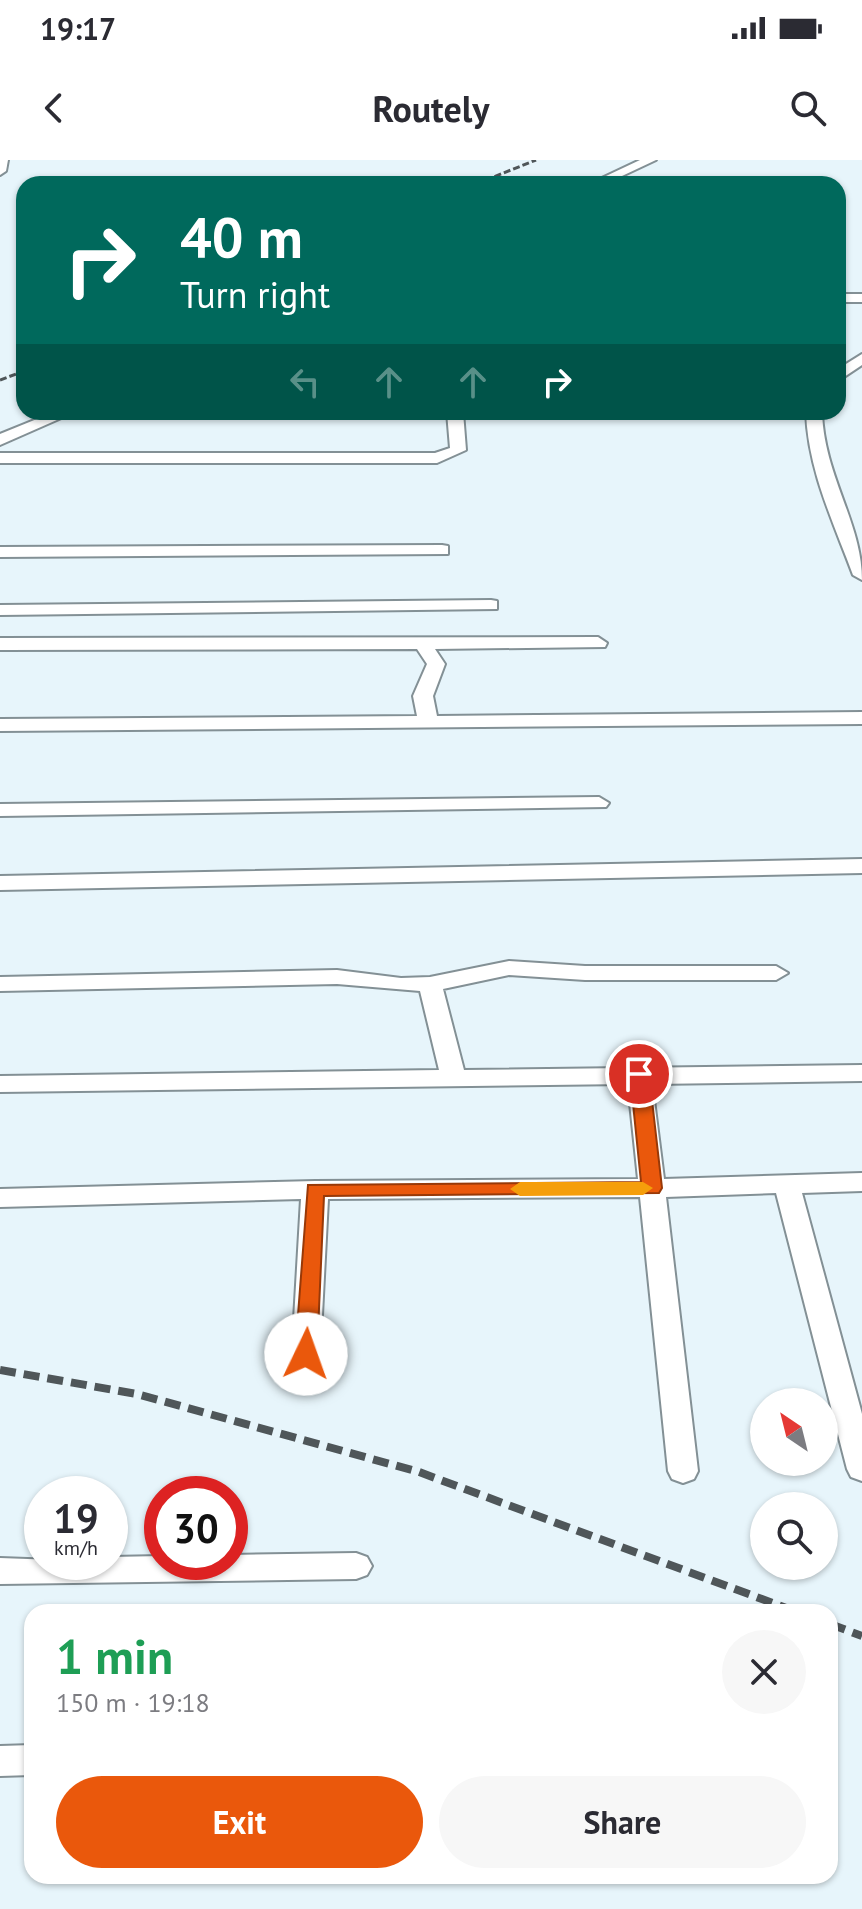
<!DOCTYPE html>
<html lang="en">
<head>
<meta charset="utf-8">
<style>
	:root { --surface:#fff; --page:#f7f7f7; --text:#2b2b33; --muted:#7c7c81; --accent:#ea580c }
	body { margin:0; font-family:"PT Sans",sans-serif; background:var(--page); color:var(--text); height:100vh; display:flex; flex-direction:column; font-size:30px; white-space:nowrap }
	* { box-sizing:border-box; margin:0 }
	p { font-size:26px; color:var(--muted) }
	.icon { flex:none; width:44px; height:44px; fill:none; stroke:currentColor; stroke-width:2; stroke-linecap:round; stroke-linejoin:round }
	.map { position:relative; flex:1; overflow:hidden }
	.panel { position:absolute; left:24px; top:1444px; width:814px; height:280px; display:flex; flex-direction:column; background:var(--surface); border-radius:24px; box-shadow:0 2px 6px #0004 }
	.panel>* { flex:none }
	.hud { position:absolute; left:16px; top:16px; width:830px; height:244px; border-radius:24px; box-shadow:0 2px 6px #0004; background:#00695c; color:#fff; overflow:hidden }
	.needle { width:52px; rotate:325deg }
	.fabs { position:absolute; left:750px; top:1228px; display:grid; gap:16px }
	.fabs a { display:grid; place-items:center; width:88px; height:88px; border-radius:50%; background:var(--surface); box-shadow:0 2px 6px #0004; font-size:40px }
	.speed { position:absolute; left:24px; top:1316px; display:flex; gap:16px; font-size:40px; font-weight:700; text-align:center }
	.speed>* { display:grid; place-content:center; width:104px; height:104px; border-radius:50%; background:var(--surface); box-shadow:0 2px 6px #0004; line-height:1 }
	.speed small { font-size:20px; font-weight:400 }
	.speed .limit { border:12px solid #d22; background:#fff; color:#111 }
	.pin { position:absolute; display:grid; place-items:center; width:68px; height:68px; color:#fff; margin:-34px; border:4px solid #fff; border-radius:50%; box-shadow:0 2px 8px #0007 }
	.me { position:absolute; width:88px; margin:-44px; rotate:3deg; stroke-linejoin:round; filter:drop-shadow(0 0 6px #0008) }
	.turn { display:flex; align-items:center; gap:28px; height:168px; padding:0 32px; font-size:36px }
	.turn .icon { width:104px; height:104px; stroke-width:2.5 }
	.turn b { display:block; font-size:56px; line-height:68px }
	.lanes { display:flex; align-items:center; height:76px; padding:0 32px; background:#0003; justify-content:center; gap:40px; direction:ltr }
	.lanes .off { opacity:.35 }
	.round { display:grid; place-items:center; flex:none; width:84px; height:84px; border-radius:42px; background:var(--page) }
	.headline { display:flex; align-items:center; justify-content:space-between; height:136px; padding:0 32px }
	h1 { font-size:48px; font-weight:700; line-height:60px; color:#1e9e55 }
	.action { display:flex; gap:16px; margin-top:auto; padding:16px 32px }
	.action a { flex:1; height:92px; border-radius:48px; background:var(--accent); color:#fff; font-size:32px; font-weight:700; line-height:92px; text-align:center }
	.action a+a { background:var(--page); color:var(--text) }
	.status { display:flex; justify-content:space-between; align-items:center; height:56px; padding:0 40px; background:var(--surface); direction:ltr }
	.status svg { height:22px; fill:currentColor }
	header { display:flex; justify-content:space-between; align-items:center; height:104px; padding:0 32px; background:var(--surface); font-size:36px; font-weight:700 }
	.map>svg:first-child { display:block }
	.lines { fill:none; stroke-linecap:round; stroke-linejoin:round }
	.street-casing { stroke:#839095; stroke-width:4 }
	.street { fill:#fff; fill-rule:evenodd }
	.rail-far1 { stroke:#4f5659; stroke-width:3; stroke-dasharray:7 3; stroke-linecap:butt }
	.rail { stroke:#4f5659; stroke-width:8; stroke-dasharray:16 8; stroke-linecap:butt }
	.route { fill:#ea580c; stroke:#983908; stroke-width:2 }
	.slow { fill:#f59e0b }
</style>
</head>
<body>
<div class="status"><b>19:17</b><svg viewBox="0 0 49 12"><path d="M0 12V9h3v3zM5 12V6h3v6zM10 12V3h3v9zM15 12V0h3v12zM26 1h20v11H26zM47 4h2v5h-2z"/></svg></div>
<header><svg class="icon" aria-label="back" viewBox="0 0 24 24"><path d="M15 5l-7 7 7 7"/></svg>Routely<svg class="icon" aria-label="search" viewBox="0 0 24 24"><circle cx="10" cy="10" r="6"/><path d="M15 15l6 6"/></svg></header>
<div class="map">
<svg width="862" height="1749" viewBox="0 0 862 1749">
	<rect width="100%" height="100%" fill="#e7f5fb"/>
	<g class="lines">
		<g class="street-casing">
			<g id="street">
				<polygon points="0,0 8,0 6,11 0,15"/>
				<polygon points="640,0 656,0 605,24 589,24"/>
				<rect x="838" y="134" width="24" height="8"/>
				<polygon points="862,194 862,205 838,221 838,209"/>
				<polygon points="54,252 75,252 0,285 0,274"/>
				<polygon points="447,252 463,252 466,290 437,303 0,303 0,293 435,293 450,288"/>
				<path d="M 806,252 L 822,252 C 824,316 862,363 862,420 L 853,415 C 833,361 808,310 806,252 Z"/>
				<polygon points="442,385 448,386 448,394 0,397 0,387"/>
				<polygon points="491,440 497,441 497,449 0,455 0,445"/>
				<polygon points="598,477 607,483 605,487 435,489 445,504 433,536 437,556 862,552 862,564 0,571 0,559 417,556 413,536 427,504 417,489 0,490 0,478"/>
				<polygon points="599,637 609,643 606,647 0,656 0,644"/>
				<polygon points="862,699 862,713 0,730 0,716"/>
				<polygon points="509,801 585,806 776,806 788,813 776,820 585,820 509,815 443,829 464,910 862,905 862,921 652,924 664,1019 862,1013 862,1031 802,1033 862,1254 862,1321 851,1317 847,1309 776,1033 666,1037 698,1311 694,1319 683,1323 672,1319 668,1311 640,1037 328,1039 320,1194 316,1201 306,1205 296,1201 292,1194 301,1039 0,1047 0,1029 315,1021 638,1019 628,924 0,932 0,916 439,910 420,831 337,824 0,831 0,817 337,810 401,818 430,817"/>
				<polygon points="356,1393 367,1397 372,1406 367,1415 356,1419 0,1424 0,1398 110,1402 110,1397 162,1396 162,1402 230,1402 230,1395"/>
				<polygon points="32,1585 32,1615 0,1616 0,1586"/>
			</g>
		</g>
		<use href="#street" class="street"/>
		<g class="rail-far1">
			<polyline points="476,24 536,0"/>
			<polyline points="0,220 24,211"/>
		</g>
		<g class="rail">
			<polyline points="0,1210 137,1234 419,1312 797,1452"/>
			<polyline points="830,1464 862,1476"/>
		</g>
	</g>
	<polygon class="route" points="639,908 649,914 662,1028 659,1033 324,1036 317,1194 313,1199 298,1199 295,1194 308,1025 641,1022 630,914"/>
	<polygon class="slow" points="520,1022 643,1022 653,1028 643,1035 520,1036 510,1029"/>
</svg>
<div class="fabs">
<a><svg class="needle" viewBox="-14 -14 28 28"><path d="M0-13l5 13h-10z" fill="#e53935"/><path d="M0 13l5-13h-10z" fill="#7c7c81"/></svg></a>
<a><svg class="icon" aria-label="search" viewBox="0 0 24 24"><circle cx="10" cy="10" r="6"/><path d="M15 15l6 6"/></svg></a>
</div>
<div class="speed"><div>19<small>km/h</small></div><div class="limit">30</div></div>
<div class="pin" style="left:639px;top:914px;background:#d93025"><svg class="icon" aria-label="arrive" viewBox="0 0 24 24"><path d="M6 21V4h12l-3 4 3 4H6"/></svg></div>
<svg class="me" style="left:306px;top:1194px" viewBox="-20 -20 40 40"><circle r="19" fill="#fff"/><path d="M0-13L10 11 0 6-10 11z" fill="#ea580c"/></svg>
<div class="hud">
<div class="turn"><svg class="icon" aria-label="right" viewBox="0 0 24 24"><path d="M7 20v-9h11M14 6l5 5-5 5"/></svg><div><b>40 m</b>Turn right</div></div>
<div class="lanes"><svg class="icon off" aria-label="left" viewBox="0 0 24 24"><path d="M17 20v-9H6M10 6l-5 5 5 5"/></svg><svg class="icon off" aria-label="ahead" viewBox="0 0 24 24"><path d="M12 20V5M6 11l6-6 6 6"/></svg><svg class="icon off" aria-label="ahead" viewBox="0 0 24 24"><path d="M12 20V5M6 11l6-6 6 6"/></svg><svg class="icon" aria-label="right" viewBox="0 0 24 24"><path d="M7 20v-9h11M14 6l5 5-5 5"/></svg></div>
</div>
<section class="panel">
<div class="headline"><div><h1>1 min</h1><p>150 m · 19:18</p></div><a class="round"><svg class="icon" aria-label="close" viewBox="0 0 24 24"><path d="M6 6l12 12M18 6L6 18"/></svg></a></div>
<div class="action"><a>Exit</a><a>Share</a></div>
</section>
</div>
</body>
</html>
